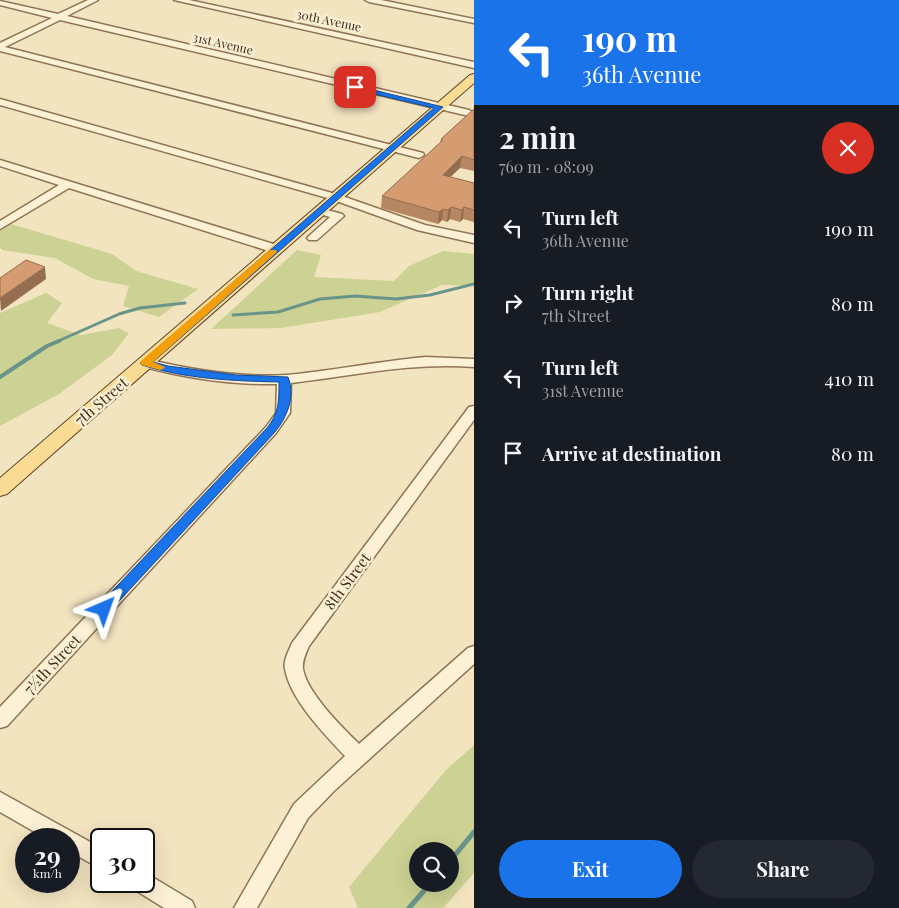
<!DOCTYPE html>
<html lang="en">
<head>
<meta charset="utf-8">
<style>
	:root { --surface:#171b24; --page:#242831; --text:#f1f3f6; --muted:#9ea1a6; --accent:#1a73e8 }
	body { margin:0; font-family:"Playfair Display",serif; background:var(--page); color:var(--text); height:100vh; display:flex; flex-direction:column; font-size:19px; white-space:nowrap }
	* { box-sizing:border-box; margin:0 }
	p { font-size:16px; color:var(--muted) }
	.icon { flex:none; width:28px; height:28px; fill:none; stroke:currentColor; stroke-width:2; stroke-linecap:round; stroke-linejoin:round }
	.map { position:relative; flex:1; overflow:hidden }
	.details { display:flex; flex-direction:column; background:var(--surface); width:425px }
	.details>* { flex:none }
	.hud { background:#1a73e8; color:#fff; overflow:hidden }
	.fabs { position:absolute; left:409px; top:842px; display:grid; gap:10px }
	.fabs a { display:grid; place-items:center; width:50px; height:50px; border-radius:50%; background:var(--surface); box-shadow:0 5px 20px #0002; font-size:25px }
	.speed { position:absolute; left:15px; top:828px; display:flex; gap:10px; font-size:25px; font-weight:700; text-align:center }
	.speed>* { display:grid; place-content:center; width:65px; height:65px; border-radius:50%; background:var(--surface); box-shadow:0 5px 20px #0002; line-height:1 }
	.speed small { font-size:12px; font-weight:400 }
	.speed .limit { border:2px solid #111; border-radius:8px; background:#fff; color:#111 }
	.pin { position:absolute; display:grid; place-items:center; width:42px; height:42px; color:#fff; margin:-21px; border-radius:10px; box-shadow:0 2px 8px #0006 }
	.me { position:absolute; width:55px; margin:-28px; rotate:43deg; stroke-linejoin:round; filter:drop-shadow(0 0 4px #0008) }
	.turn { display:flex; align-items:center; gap:18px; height:105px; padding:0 25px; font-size:22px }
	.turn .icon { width:65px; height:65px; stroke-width:2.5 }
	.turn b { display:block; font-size:35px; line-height:42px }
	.round { display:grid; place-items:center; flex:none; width:52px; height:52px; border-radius:26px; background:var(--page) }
	.overview { display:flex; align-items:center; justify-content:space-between; height:85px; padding:0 25px }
	h1 { font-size:30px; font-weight:700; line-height:38px }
	.cta { display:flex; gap:10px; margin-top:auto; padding:10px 25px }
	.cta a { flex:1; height:58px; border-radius:30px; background:var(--accent); color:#fff; font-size:20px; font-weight:700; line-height:58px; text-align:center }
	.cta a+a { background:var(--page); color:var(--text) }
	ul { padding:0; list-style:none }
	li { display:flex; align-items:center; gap:15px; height:75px; padding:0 25px }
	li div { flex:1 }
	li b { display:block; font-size:19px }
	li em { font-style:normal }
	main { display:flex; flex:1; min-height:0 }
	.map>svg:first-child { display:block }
	.green { fill:#cbd293; fill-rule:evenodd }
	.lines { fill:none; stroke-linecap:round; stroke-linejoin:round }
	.stream-far2 { stroke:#69948a; stroke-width:3 }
	.stream-far1 { stroke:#69948a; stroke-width:4 }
	.stream { stroke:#69948a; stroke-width:5 }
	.minor-casing { stroke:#8f7456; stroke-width:3 }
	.major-casing { stroke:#5c422b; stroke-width:2 }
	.minor { fill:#fdf1d5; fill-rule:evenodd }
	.major { fill:#fadb94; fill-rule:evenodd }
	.wall { fill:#b78662 }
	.shaded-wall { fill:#956d50 }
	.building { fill:#d59c72; stroke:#956d50 }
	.route { fill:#1a73e8; stroke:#114b97 }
	.slow { fill:#f59e0b }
	.labels { text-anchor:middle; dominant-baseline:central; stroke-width:5; stroke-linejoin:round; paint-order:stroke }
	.far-street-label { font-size:12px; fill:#3c2c1c; stroke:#f9eed1 }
	.street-label { font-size:15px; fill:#3c2c1c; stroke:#f9eed1 }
</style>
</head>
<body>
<main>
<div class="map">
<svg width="474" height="908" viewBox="0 0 474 908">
	<rect width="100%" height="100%" fill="#f3e4c0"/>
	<g class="green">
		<polygon points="11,224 112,254 136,271 198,289 159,317 123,306 129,286 93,279 55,258 2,250 0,247 0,231"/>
		<polygon points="297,250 321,255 314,277 394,281 409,266 443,251 474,254 474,286 442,285 380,312 281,328 211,329"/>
		<polygon points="46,293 62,303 47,323 81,335 119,328 129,333 112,355 59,394 0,426 0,313"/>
		<path d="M 474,745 L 474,873 L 443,908 L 358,908 L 349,887 L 446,770 ZM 450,851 L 450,884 L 418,884 L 418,851 Z"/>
	</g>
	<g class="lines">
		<g class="stream-far2">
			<polyline points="119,314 140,308 185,303"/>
			<polyline points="233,315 278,312 320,299 355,296 396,299 430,295 474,284"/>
			<polyline points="56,342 117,315"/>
		</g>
		<polyline class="stream-far1" points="0,377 47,346 59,341"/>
		<g class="stream">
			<polyline points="450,861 474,832"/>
			<polyline points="409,908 430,884"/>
		</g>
		<g class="minor-casing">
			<g id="minor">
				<polygon points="88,0 98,0 67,16 469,110 474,113 469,116 60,20 5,47 423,153 424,155 419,158 0,51 0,43 52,18 0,5 0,1 58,14"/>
				<polygon points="174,0 189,0 474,62 474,68"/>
				<polygon points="365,0 381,0 474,19 474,23 369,2"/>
				<polygon points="0,99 339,195 425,225 474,235 474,243 417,230 331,199 0,105"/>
				<polygon points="0,160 280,246 282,249 276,253 272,252 69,188 0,229 0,221 59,185 0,166"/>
				<polygon points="320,208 342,214 344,216 317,240 309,240 307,238 309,236 330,217 316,213 314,211"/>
				<path d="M 426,357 L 474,359 L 474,367 C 412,362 352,376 291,383 L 290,413 L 276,433 L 7,726 L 0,728 L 0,707 L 266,427 L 276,413 L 277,384 C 231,385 185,378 141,366 L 139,363 L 141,360 L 146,359 C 192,370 239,378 286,375 C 333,371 379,361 426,357 Z"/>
				<path d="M 474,406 L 474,420 L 309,646 C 306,653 302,661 303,669 C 307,693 342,727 359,744 L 468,648 L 474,646 L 474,664 L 334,791 L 308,818 L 257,908 L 234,908 L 294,804 L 345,756 C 325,735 290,699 285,669 C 283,660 289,651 292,643 L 469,407 Z"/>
				<polygon points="0,792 101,848 101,869 69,851 69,839 47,839 0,812"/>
				<polygon points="144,872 192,901 195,908 164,908 132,888 129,881 144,881"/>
			</g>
		</g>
		<g class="major-casing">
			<polygon id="major" points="474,74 474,83 7,494 0,496 0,478 470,75"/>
		</g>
		<use href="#minor" class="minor"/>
		<use href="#major" class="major"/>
	</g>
	<polygon class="wall" points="474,109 474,171 460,168 450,177 474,183 474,222 463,219 460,222 450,219 447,222 442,220 438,224 381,208 382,196 440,143 441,139"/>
	<g class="shaded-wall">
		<polygon points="462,156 460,168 441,186 443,175"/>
		<polygon points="451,207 450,219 447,222 448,210"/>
		<polygon points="464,207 463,219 460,222 462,210"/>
		<polygon points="443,209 442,220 438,224 439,212"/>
		<polygon points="45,267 46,279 1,311 0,298"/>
	</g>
	<g class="building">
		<polygon points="474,109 474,160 462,156 443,175 474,183 474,210 464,207 462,210 451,207 448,210 443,209 439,212 382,196 443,140 441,139"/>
		<polygon points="26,260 45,267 0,298 0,278"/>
	</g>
	<path class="route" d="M 353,85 L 443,107 L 153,362 L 168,366 L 236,375 L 288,377 C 296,396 287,418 274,433 L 109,612 L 99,612 L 98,609 L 99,605 L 267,428 C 279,413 279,401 279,382 C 233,381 186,379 142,365 L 140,363 L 434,108 L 353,89 Z"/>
	<polygon class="slow" points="270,250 276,250 277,252 153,362 165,367 163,369 160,370 142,365 140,363 142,360"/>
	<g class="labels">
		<g class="far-street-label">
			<text transform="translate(329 20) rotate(12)">30th Avenue</text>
			<text transform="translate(223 43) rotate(13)">31st Avenue</text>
		</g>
		<g class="street-label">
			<text transform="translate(101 401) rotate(-41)">7th Street</text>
			<text transform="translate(347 581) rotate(-53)">8th Street</text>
			<text transform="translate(52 664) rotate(-47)">7½th Street</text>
		</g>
	</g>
</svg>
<div class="fabs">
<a><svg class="icon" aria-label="search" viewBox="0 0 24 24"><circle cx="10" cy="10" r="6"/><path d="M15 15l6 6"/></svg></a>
</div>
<div class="speed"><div>29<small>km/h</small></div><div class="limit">30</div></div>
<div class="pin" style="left:355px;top:87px;background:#d93025"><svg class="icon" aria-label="arrive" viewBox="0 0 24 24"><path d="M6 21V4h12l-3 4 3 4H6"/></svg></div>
<svg class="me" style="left:104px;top:609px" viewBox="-20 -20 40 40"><path d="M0-17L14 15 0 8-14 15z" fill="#1a73e8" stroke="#fff" stroke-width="4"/></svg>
</div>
<section class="details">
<div class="hud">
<div class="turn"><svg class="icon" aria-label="left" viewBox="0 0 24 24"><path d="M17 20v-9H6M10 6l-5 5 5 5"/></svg><div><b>190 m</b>36th Avenue</div></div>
</div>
<div class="overview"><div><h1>2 min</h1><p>760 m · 08:09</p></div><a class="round" style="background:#d93025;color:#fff"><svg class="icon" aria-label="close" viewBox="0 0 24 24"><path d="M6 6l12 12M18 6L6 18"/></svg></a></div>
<ul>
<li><svg class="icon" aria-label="left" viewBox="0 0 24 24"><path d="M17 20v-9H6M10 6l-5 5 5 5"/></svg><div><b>Turn left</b><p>36th Avenue</p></div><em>190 m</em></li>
<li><svg class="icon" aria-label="right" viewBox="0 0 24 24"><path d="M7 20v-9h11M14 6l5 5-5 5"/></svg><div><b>Turn right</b><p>7th Street</p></div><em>80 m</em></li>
<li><svg class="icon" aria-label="left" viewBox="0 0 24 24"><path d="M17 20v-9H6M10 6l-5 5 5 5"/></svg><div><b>Turn left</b><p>31st Avenue</p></div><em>410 m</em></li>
<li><svg class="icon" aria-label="arrive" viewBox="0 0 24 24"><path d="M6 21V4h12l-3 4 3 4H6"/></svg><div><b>Arrive at destination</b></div><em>80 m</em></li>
</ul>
<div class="cta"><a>Exit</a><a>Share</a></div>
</section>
</main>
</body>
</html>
